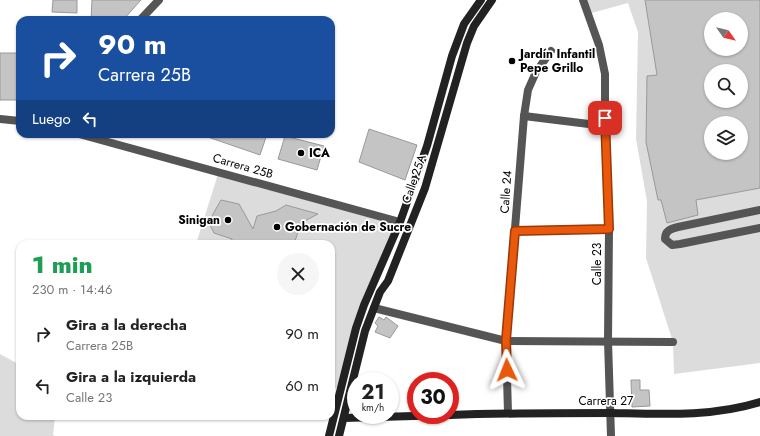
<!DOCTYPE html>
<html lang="es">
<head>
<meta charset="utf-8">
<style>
	:root { --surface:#fff; --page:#f6f6f6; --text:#222; --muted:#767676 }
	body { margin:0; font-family:Jost,sans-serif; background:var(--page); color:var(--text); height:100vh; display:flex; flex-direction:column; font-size:15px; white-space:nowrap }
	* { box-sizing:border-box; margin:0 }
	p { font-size:13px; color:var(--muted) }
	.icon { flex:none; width:22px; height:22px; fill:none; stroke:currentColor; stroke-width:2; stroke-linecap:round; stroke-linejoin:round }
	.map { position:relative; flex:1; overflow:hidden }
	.drawer { position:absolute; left:16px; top:240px; width:319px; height:180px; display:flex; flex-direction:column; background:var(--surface); border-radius:12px; box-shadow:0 1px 3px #0004 }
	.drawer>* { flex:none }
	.guide { position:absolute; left:16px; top:16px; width:319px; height:122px; border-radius:12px; box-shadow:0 1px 3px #0004; background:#1a4fa0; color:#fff; overflow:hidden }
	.needle { width:26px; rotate:124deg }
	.tools { position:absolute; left:704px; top:12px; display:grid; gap:8px }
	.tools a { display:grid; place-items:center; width:44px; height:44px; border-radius:50%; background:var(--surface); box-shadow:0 1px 3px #0004; font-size:20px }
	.speed { position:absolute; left:347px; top:372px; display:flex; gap:8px; font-size:20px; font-weight:700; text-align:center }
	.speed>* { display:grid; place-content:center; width:52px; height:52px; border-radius:50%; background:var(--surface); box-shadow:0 1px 3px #0004; line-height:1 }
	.speed small { font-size:10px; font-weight:400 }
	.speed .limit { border:6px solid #d22; background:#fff; color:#111 }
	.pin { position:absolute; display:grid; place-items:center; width:34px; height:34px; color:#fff; margin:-17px; border-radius:8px; box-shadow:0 2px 6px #0006 }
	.me { position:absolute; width:44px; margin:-22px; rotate:358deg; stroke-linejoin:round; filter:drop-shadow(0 0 3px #0008) }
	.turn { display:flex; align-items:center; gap:14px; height:84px; padding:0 16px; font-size:18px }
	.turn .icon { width:52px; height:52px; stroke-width:2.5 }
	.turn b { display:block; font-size:28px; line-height:34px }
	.then { display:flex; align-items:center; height:38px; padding:0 16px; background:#0003; gap:8px; font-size:15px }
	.round { display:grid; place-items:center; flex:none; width:42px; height:42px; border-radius:21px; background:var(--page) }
	.head { display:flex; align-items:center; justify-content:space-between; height:68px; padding:0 16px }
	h1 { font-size:24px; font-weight:800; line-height:30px; color:#1e9e55 }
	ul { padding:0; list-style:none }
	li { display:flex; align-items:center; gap:12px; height:52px; padding:0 16px }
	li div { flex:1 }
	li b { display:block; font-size:15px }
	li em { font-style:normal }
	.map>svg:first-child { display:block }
	.green { fill:#dcdcdc; fill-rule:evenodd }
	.building { fill:#c4c4c4; stroke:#999; fill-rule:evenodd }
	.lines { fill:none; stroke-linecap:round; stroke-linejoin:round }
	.street { stroke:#555; stroke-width:8 }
	.secondary { stroke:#222; stroke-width:8 }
	.route-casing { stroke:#983908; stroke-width:10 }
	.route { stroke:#ea580c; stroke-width:7 }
	.poi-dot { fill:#000; stroke:#fff; stroke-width:1.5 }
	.labels { text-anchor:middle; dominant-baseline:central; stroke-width:3.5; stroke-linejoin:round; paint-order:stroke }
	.poi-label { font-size:12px; font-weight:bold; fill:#000; stroke:#fff; text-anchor:start }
	.street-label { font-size:12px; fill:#000; stroke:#fff }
</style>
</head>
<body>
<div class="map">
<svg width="760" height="436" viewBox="0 0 760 436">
	<rect width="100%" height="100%" fill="#fff"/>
	<g class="green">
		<path d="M 583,0 L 760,0 L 760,363 L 674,374 L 673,342 L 646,258 L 647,201 L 636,139 L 638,32 L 628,3 L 588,14 ZM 711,19 L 741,19 L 741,49 L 711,49 ZM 711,71 L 741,71 L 741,101 L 711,101 ZM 711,123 L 741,123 L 741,153 L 711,153 Z"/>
		<polygon points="219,171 400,222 364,305 341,389 331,387 331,244 196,244"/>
		<polygon points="0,354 20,365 20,416 55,416 53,435 55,436 0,436"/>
	</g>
	<g class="building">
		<polygon points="53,0 77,0 77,13 52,12"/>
		<polygon points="92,0 141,0 123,20 91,20"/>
		<path d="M 645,0 L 760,0 L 760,188 L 696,200 L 698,215 L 667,223 L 661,200 L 658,200 L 646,142 L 647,76 L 657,75 ZM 711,19 L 741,19 L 741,49 L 711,49 ZM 711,71 L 741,71 L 741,101 L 711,101 ZM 711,123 L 741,123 L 741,153 L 711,153 Z"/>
		<rect x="0" y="53" width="20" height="47"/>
		<polygon points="369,129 417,145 405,180 359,162"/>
		<polygon points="202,134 267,134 260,155 202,135"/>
		<polygon points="285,136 324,146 317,170 278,159"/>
		<polygon points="221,200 239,204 253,229 257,216 276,211 286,205 318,214 301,223 294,244 230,244 232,239 214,233 209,223 213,214"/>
		<polygon points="379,317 384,320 386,317 398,326 390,338 375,332 378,326 375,323"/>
		<polygon points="631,380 640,380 640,390 649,390 650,406 632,407"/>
	</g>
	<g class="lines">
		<g class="street">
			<polyline points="583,0 599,45 605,74 605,126 609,229 608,341 611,436"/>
			<polyline points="140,20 159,0"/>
			<polyline points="524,116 605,126"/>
			<polyline points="0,119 20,121"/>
			<polyline points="79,134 400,222"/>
			<path d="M 760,210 L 678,227 C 670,229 665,231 665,239 L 672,245 L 680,244 L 760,228"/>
			<polyline points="515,231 609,229"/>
			<polyline points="374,308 506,341 673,342"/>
			<polyline points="508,413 506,341 524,116 528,90 536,72 551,51"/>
		</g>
		<g class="secondary">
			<path d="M 450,415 C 504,413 558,413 612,413 C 661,414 712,417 760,402"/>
			<polyline points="344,418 449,415"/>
			<polyline points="329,436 356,328 364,305 400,222 427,146 452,56 464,24 481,0"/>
			<polyline points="339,436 365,331 380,292 388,281 425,188 467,43 474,26 492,0"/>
		</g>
	</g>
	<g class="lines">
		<g class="route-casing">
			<polyline id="route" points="507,370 506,340 515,231 609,229 605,118"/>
		</g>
		<use href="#route" class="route"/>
	</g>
	<g class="poi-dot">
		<circle cx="512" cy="61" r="4"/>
		<circle cx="301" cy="153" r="4"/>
		<circle cx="228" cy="220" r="4"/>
		<circle cx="277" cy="227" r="4"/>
	</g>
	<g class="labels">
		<g class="poi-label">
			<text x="520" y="54">Jardín Infantil<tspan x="520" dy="14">Pepe Grillo</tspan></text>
			<text x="309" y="153">ICA</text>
			<text x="220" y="220" text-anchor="end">Sinigan</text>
			<text x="285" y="227">Gobernación de Sucre</text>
		</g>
		<g class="street-label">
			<text transform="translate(243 166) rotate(16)">Carrera 25B</text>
			<text transform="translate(414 179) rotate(-71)">Calle 25A</text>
			<text transform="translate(506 192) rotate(-86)">Calle 24</text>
			<text transform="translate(597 264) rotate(-90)">Calle 23</text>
			<text x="606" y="401">Carrera 27</text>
		</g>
	</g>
</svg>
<div class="tools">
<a><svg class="needle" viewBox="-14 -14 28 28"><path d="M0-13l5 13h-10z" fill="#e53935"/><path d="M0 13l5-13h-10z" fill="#767676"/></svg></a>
<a><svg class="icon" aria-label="search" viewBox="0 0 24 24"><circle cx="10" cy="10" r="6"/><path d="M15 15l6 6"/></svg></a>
<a><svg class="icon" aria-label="layers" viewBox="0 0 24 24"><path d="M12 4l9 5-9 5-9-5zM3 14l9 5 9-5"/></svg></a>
</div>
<div class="speed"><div>21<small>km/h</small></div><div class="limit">30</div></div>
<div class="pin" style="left:605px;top:118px;background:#d93025"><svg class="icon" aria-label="arrive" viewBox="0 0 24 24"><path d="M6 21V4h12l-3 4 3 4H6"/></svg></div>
<svg class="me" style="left:507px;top:370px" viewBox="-20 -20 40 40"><path d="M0-17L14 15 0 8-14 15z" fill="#ea580c" stroke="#fff" stroke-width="4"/></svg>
<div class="guide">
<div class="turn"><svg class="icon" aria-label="right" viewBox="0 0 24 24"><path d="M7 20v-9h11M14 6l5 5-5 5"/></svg><div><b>90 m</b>Carrera 25B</div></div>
<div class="then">Luego<svg class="icon" aria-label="left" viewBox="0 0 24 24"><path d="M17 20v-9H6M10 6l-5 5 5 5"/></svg></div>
</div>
<section class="drawer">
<div class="head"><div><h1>1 min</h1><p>230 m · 14:46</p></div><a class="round"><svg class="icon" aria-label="close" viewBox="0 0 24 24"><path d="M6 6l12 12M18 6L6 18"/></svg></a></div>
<ul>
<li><svg class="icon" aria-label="right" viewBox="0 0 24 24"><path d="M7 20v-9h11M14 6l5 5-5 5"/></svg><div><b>Gira a la derecha</b><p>Carrera 25B</p></div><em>90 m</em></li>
<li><svg class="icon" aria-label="left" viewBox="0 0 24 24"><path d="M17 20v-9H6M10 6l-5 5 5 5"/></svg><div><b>Gira a la izquierda</b><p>Calle 23</p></div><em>60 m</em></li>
</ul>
</section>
</div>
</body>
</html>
